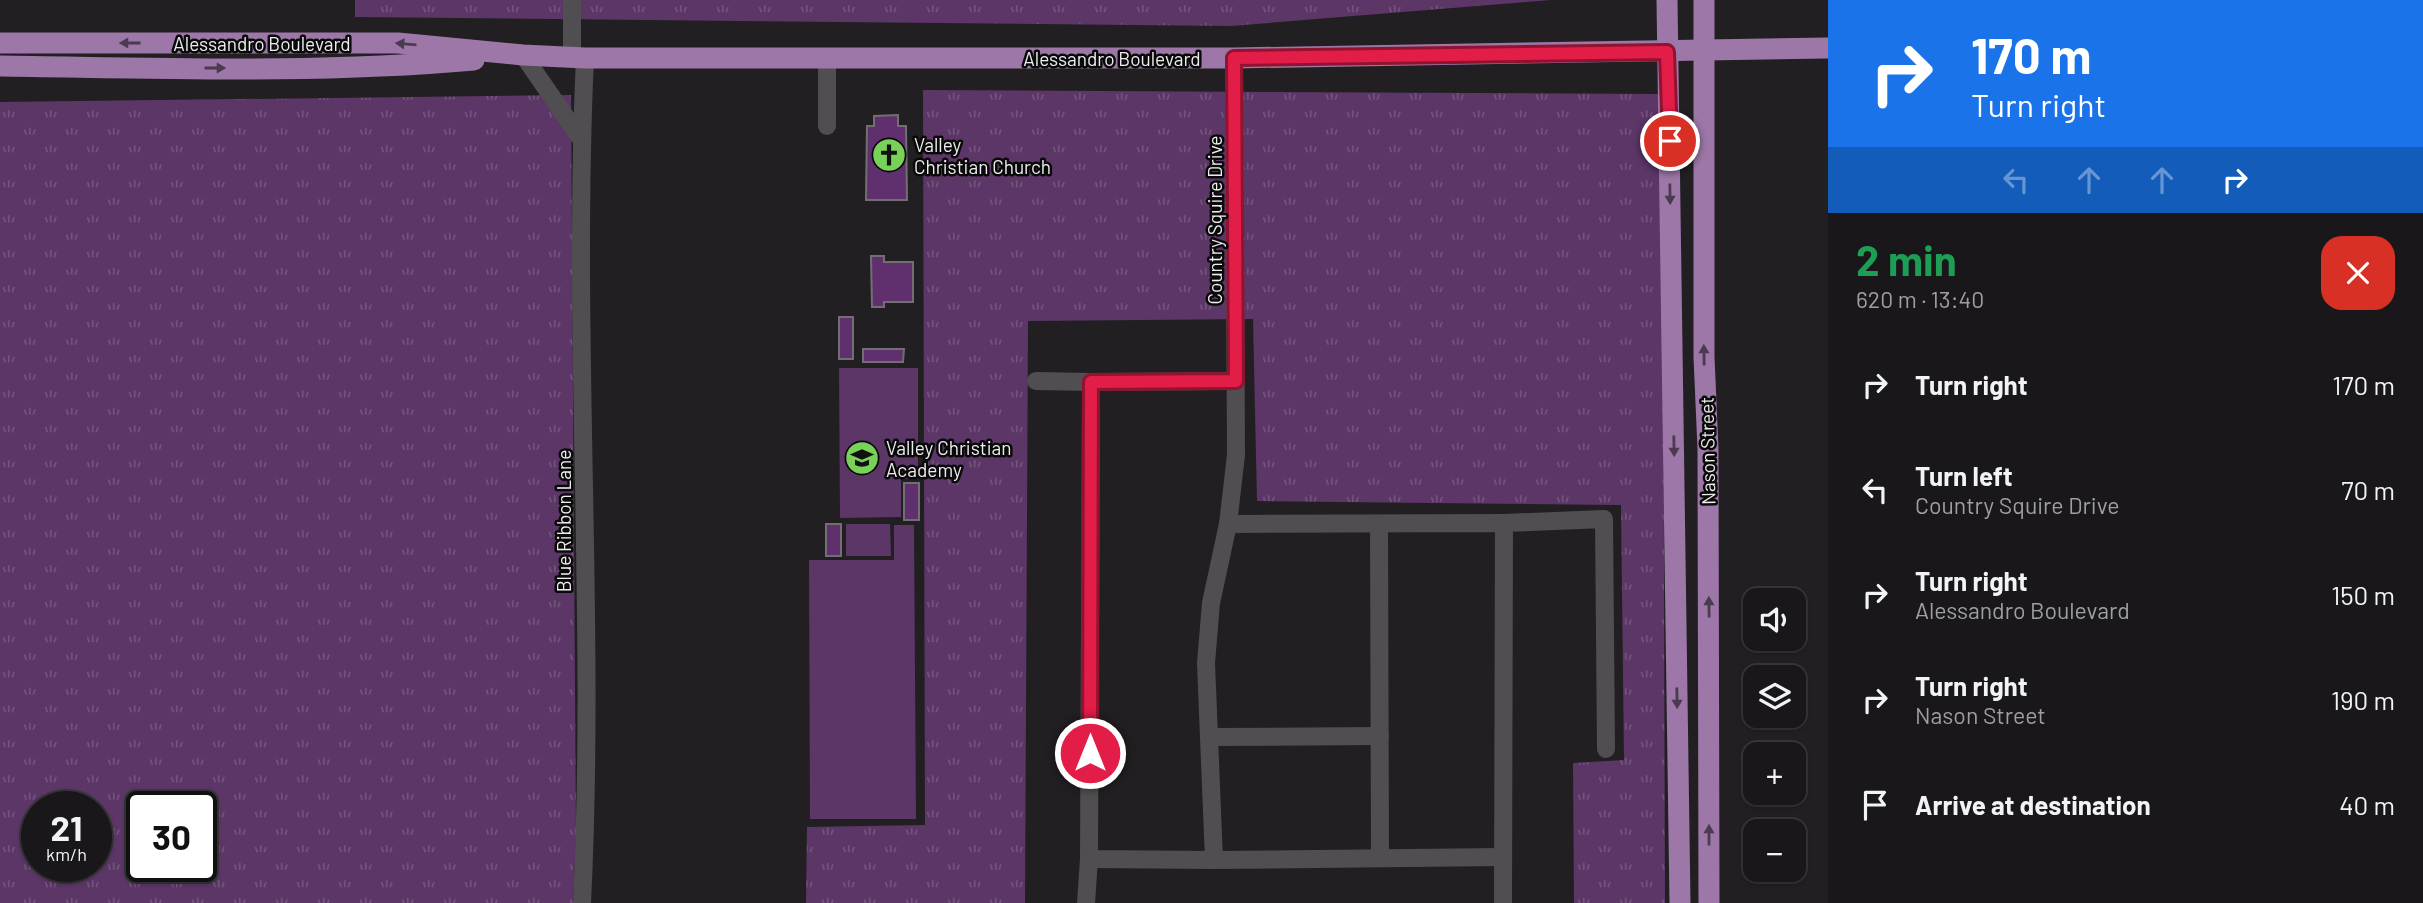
<!DOCTYPE html>
<html lang="en">
<head>
<meta charset="utf-8">
<style>
	:root { --surface:#19171a; --page:#262427; --text:#f1f3f6; --muted:#9f9fa2; --line:#373639 }
	body { margin:0; font-family:Barlow,sans-serif; background:var(--page); color:var(--text); height:100vh; display:flex; flex-direction:column; font-size:26px; white-space:nowrap }
	* { box-sizing:border-box; margin:0 }
	p { font-size:23px; color:var(--muted) }
	.icon { flex:none; width:38px; height:38px; fill:none; stroke:currentColor; stroke-width:2; stroke-linecap:round; stroke-linejoin:round }
	.map { position:relative; flex:1; overflow:hidden }
	.sheet { display:flex; flex-direction:column; background:var(--surface); width:595px }
	.sheet>* { flex:none }
	.guide { background:#1a73e8; color:#fff; overflow:hidden }
	.buttons { position:absolute; left:1743px; top:588px; display:grid; gap:14px }
	.buttons a { display:grid; place-items:center; width:63px; height:63px; border-radius:14px; background:var(--surface); box-shadow:0 2px 5px #0004,0 0 0 2px var(--line); font-size:35px }
	.speed { position:absolute; left:21px; top:791px; display:flex; gap:14px; font-size:35px; font-weight:700; text-align:center }
	.speed>* { display:grid; place-content:center; width:91px; height:91px; border-radius:50%; background:var(--surface); box-shadow:0 2px 5px #0004,0 0 0 2px var(--line); line-height:1 }
	.speed small { font-size:18px; font-weight:400 }
	.speed .limit { border:4px solid #111; border-radius:10px; background:#fff; color:#111 }
	.pin { position:absolute; display:grid; place-items:center; width:60px; height:60px; color:#fff; margin:-30px; border:4px solid #fff; border-radius:50%; box-shadow:0 2px 7px #0007 }
	.me { position:absolute; width:77px; margin:-38px; rotate:0deg; stroke-linejoin:round; filter:drop-shadow(0 0 5px #0008) }
	.turn { display:flex; align-items:center; gap:24px; height:147px; padding:0 28px; font-size:32px }
	.turn .icon { width:91px; height:91px; stroke-width:2.5 }
	.turn b { display:block; font-size:49px; line-height:60px }
	.lanes { display:flex; align-items:center; height:66px; padding:0 28px; background:#0003; justify-content:center; gap:35px; direction:ltr }
	.lanes .off { opacity:.35 }
	.round { display:grid; place-items:center; flex:none; width:74px; height:74px; border-radius:21px; background:var(--page) }
	.head { display:flex; align-items:center; justify-content:space-between; height:119px; padding:0 28px }
	h1 { font-size:42px; font-weight:700; line-height:52px; color:#1e9e55 }
	ul { padding:0; list-style:none }
	li { display:flex; align-items:center; gap:21px; height:105px; padding:0 28px }
	li div { flex:1 }
	li b { display:block; font-size:26px }
	li em { font-style:normal }
	main { display:flex; flex:1; min-height:0 }
	.map>svg:first-child { display:block }
	.grass { fill:url(#grass-tufts); fill-rule:evenodd }
	.pitch { fill:#5b3666 }
	.building { fill:#602f6e; stroke:#726f73; stroke-width:2 }
	.lines { fill:none; stroke-linecap:round; stroke-linejoin:round }
	.minor { stroke:#514e51; stroke-width:18 }
	.major { stroke:#9c77a7; stroke-width:21 }
	.oneway { fill:#4c3a51 }
	.route-casing { stroke:#92132f; stroke-width:18 }
	.route { stroke:#e11d48; stroke-width:12 }
	.labels { text-anchor:middle; dominant-baseline:central; stroke-width:5; stroke-linejoin:round; paint-order:stroke }
	.street-label { font-size:19px; fill:#edecee; stroke:#0a090a }
	.poi-label { font-size:19px; fill:#edecee; stroke:#0a090a; text-anchor:start }
</style>
</head>
<body>
<main>
<div class="map">
<svg width="1828" height="903" viewBox="0 0 1828 903">
	<defs>
		<pattern id="grass-tufts" width="24" height="20" patternUnits="userSpaceOnUse" patternTransform="scale(1.75)"><rect width="24" height="20" fill="#5b3666"/><path d="M3 7l-1-3M5 7V3M7 7l1-3M15 17l-1-3M17 17v-4M19 17l1-3" fill="none" stroke="#73537c"/></pattern>
	</defs>
	<rect width="100%" height="100%" fill="#211f22"/>
	<g class="grass">
		<polygon points="355,0 1551,0 1231,26 355,17"/>
		<polygon points="923,90 1659,94 1663,238 1665,903 1574,903 1573,763 1624,760 1621,505 1257,501 1253,319 1028,321 1025,903 806,903 807,827 925,825"/>
		<path d="M 571,95 L 576,837 L 573,903 L 0,903 L 0,102 ZM 37,807 L 96,807 L 96,866 L 37,866 ZM 142,807 L 201,807 L 201,866 L 142,866 Z"/>
	</g>
	<g class="pitch">
		<polygon points="839,368 918,368 918,479 901,479 901,517 840,518"/>
		<polygon points="846,524 890,524 891,556 846,556"/>
		<polygon points="894,525 914,525 916,819 810,819 809,560 894,560"/>
	</g>
	<g class="building">
		<polygon points="898,115 898,126 906,126 907,200 866,200 867,126 874,126 874,116"/>
		<polygon points="871,256 884,256 884,262 913,262 913,302 884,302 884,307 872,307"/>
		<rect x="839" y="317" width="14" height="42"/>
		<polygon points="863,349 904,349 903,362 863,362"/>
		<rect x="904" y="483" width="15" height="37"/>
		<rect x="826" y="524" width="15" height="32"/>
	</g>
	<g class="lines">
		<g class="minor">
			<polyline points="572,0 572,57"/>
			<polyline points="523,55 581,139"/>
			<polyline points="827,58 827,126"/>
			<polyline points="1234,58 1236,455 1228,524 1211,603 1206,663 1214,860 1502,857"/>
			<polyline points="1036,381 1091,382"/>
			<polyline points="1504,523 1604,519 1606,749"/>
			<polyline points="1228,524 1504,523 1503,903"/>
			<polyline points="1379,525 1380,858"/>
			<polyline points="1209,737 1380,736"/>
			<polyline points="1214,860 1089,859 1091,382 1236,381"/>
			<path d="M 582,903 C 596,622 572,339 585,58"/>
			<polyline points="1086,903 1089,859"/>
		</g>
		<g class="major">
			<polyline points="1667,0 1680,903"/>
			<polyline points="1704,0 1704,357 1708,449 1709,903"/>
			<polyline points="0,43 398,43 523,55 585,58 1234,58 1828,48"/>
			<path d="M 0,66 C 158,68 317,74 474,60"/>
		</g>
	</g>
	<defs><path id="oneway-solid" d="M-6-.8H1V-3.2L6.5 0L1 3.2V.8H-6Z" transform="scale(1.75)"/></defs>
	<g class="oneway">
		<use href="#oneway-solid" transform="translate(130 43) rotate(180)"/>
		<use href="#oneway-solid" transform="translate(406 44) rotate(-175)"/>
		<use href="#oneway-solid" transform="translate(215 68)"/>
		<use href="#oneway-solid" transform="translate(1670 194) rotate(89)"/>
		<use href="#oneway-solid" transform="translate(1704 355) rotate(-91)"/>
		<use href="#oneway-solid" transform="translate(1674 446) rotate(89)"/>
		<use href="#oneway-solid" transform="translate(1709 607) rotate(-91)"/>
		<use href="#oneway-solid" transform="translate(1677 698) rotate(89)"/>
		<use href="#oneway-solid" transform="translate(1709 835) rotate(-90)"/>
	</g>
	<g class="lines">
		<g class="route-casing">
			<polyline id="route" points="1090,753 1091,382 1236,381 1234,58 1667,52 1670,141"/>
		</g>
		<use href="#route" class="route"/>
	</g>
	<defs>
		<g id="church-disc" transform="scale(1.75)"><circle r="9.5" fill="#78d258" stroke="#0a090a"/><path d="M-1.2-6h2.4v3.5h3.3v2.4h-3.3V6h-2.4V-.1h-3.3v-2.4h3.3Z" fill="#111"/></g>
		<g id="school-disc" transform="scale(1.75)"><circle r="9.5" fill="#78d258" stroke="#0a090a"/><path d="M0-5L7-2L0 1L-7-2ZM-4 1L0 2.5L4 1V4Q0 6-4 4Z" fill="#111"/></g>
	</defs>
	<g fill-rule="evenodd">
		<use href="#church-disc" x="889" y="155"/>
		<use href="#school-disc" x="862" y="458"/>
	</g>
	<g class="labels">
		<g class="street-label">
			<text x="262" y="43">Alessandro Boulevard</text>
			<text x="1112" y="58">Alessandro Boulevard</text>
			<text transform="translate(1214 220) rotate(-90)">Country Squire Drive</text>
			<text transform="translate(1707 451) rotate(-91)">Nason Street</text>
			<text transform="translate(563 521) rotate(-90)">Blue Ribbon Lane</text>
		</g>
		<g class="poi-label">
			<text x="914" y="144">Valley<tspan x="914" dy="22">Christian Church</tspan></text>
			<text x="886" y="447">Valley Christian<tspan x="886" dy="22">Academy</tspan></text>
		</g>
	</g>
</svg>
<div class="buttons">
<a><svg class="icon" aria-label="sound" viewBox="0 0 24 24"><path d="M4 9h4l5-4v14l-5-4H4zM17 9q2 3 0 6"/></svg></a>
<a><svg class="icon" aria-label="layers" viewBox="0 0 24 24"><path d="M12 4l9 5-9 5-9-5zM3 14l9 5 9-5"/></svg></a>
<a>+</a>
<a>−</a>
</div>
<div class="speed"><div>21<small>km/h</small></div><div class="limit">30</div></div>
<div class="pin" style="left:1670px;top:141px;background:#d93025"><svg class="icon" aria-label="arrive" viewBox="0 0 24 24"><path d="M6 21V4h12l-3 4 3 4H6"/></svg></div>
<svg class="me" style="left:1090px;top:753px" viewBox="-20 -20 40 40"><circle r="17" fill="#e11d48" stroke="#fff" stroke-width="3"/><path d="M0-11L8 9 0 5-8 9z" fill="#fff"/></svg>
</div>
<section class="sheet">
<div class="guide">
<div class="turn"><svg class="icon" aria-label="right" viewBox="0 0 24 24"><path d="M7 20v-9h11M14 6l5 5-5 5"/></svg><div><b>170 m</b>Turn right</div></div>
<div class="lanes"><svg class="icon off" aria-label="left" viewBox="0 0 24 24"><path d="M17 20v-9H6M10 6l-5 5 5 5"/></svg><svg class="icon off" aria-label="ahead" viewBox="0 0 24 24"><path d="M12 20V5M6 11l6-6 6 6"/></svg><svg class="icon off" aria-label="ahead" viewBox="0 0 24 24"><path d="M12 20V5M6 11l6-6 6 6"/></svg><svg class="icon" aria-label="right" viewBox="0 0 24 24"><path d="M7 20v-9h11M14 6l5 5-5 5"/></svg></div>
</div>
<div class="head"><div><h1>2 min</h1><p>620 m · 13:40</p></div><a class="round" style="background:#d93025;color:#fff"><svg class="icon" aria-label="close" viewBox="0 0 24 24"><path d="M6 6l12 12M18 6L6 18"/></svg></a></div>
<ul>
<li><svg class="icon" aria-label="right" viewBox="0 0 24 24"><path d="M7 20v-9h11M14 6l5 5-5 5"/></svg><div><b>Turn right</b></div><em>170 m</em></li>
<li><svg class="icon" aria-label="left" viewBox="0 0 24 24"><path d="M17 20v-9H6M10 6l-5 5 5 5"/></svg><div><b>Turn left</b><p>Country Squire Drive</p></div><em>70 m</em></li>
<li><svg class="icon" aria-label="right" viewBox="0 0 24 24"><path d="M7 20v-9h11M14 6l5 5-5 5"/></svg><div><b>Turn right</b><p>Alessandro Boulevard</p></div><em>150 m</em></li>
<li><svg class="icon" aria-label="right" viewBox="0 0 24 24"><path d="M7 20v-9h11M14 6l5 5-5 5"/></svg><div><b>Turn right</b><p>Nason Street</p></div><em>190 m</em></li>
<li><svg class="icon" aria-label="arrive" viewBox="0 0 24 24"><path d="M6 21V4h12l-3 4 3 4H6"/></svg><div><b>Arrive at destination</b></div><em>40 m</em></li>
</ul>
</section>
</main>
</body>
</html>
